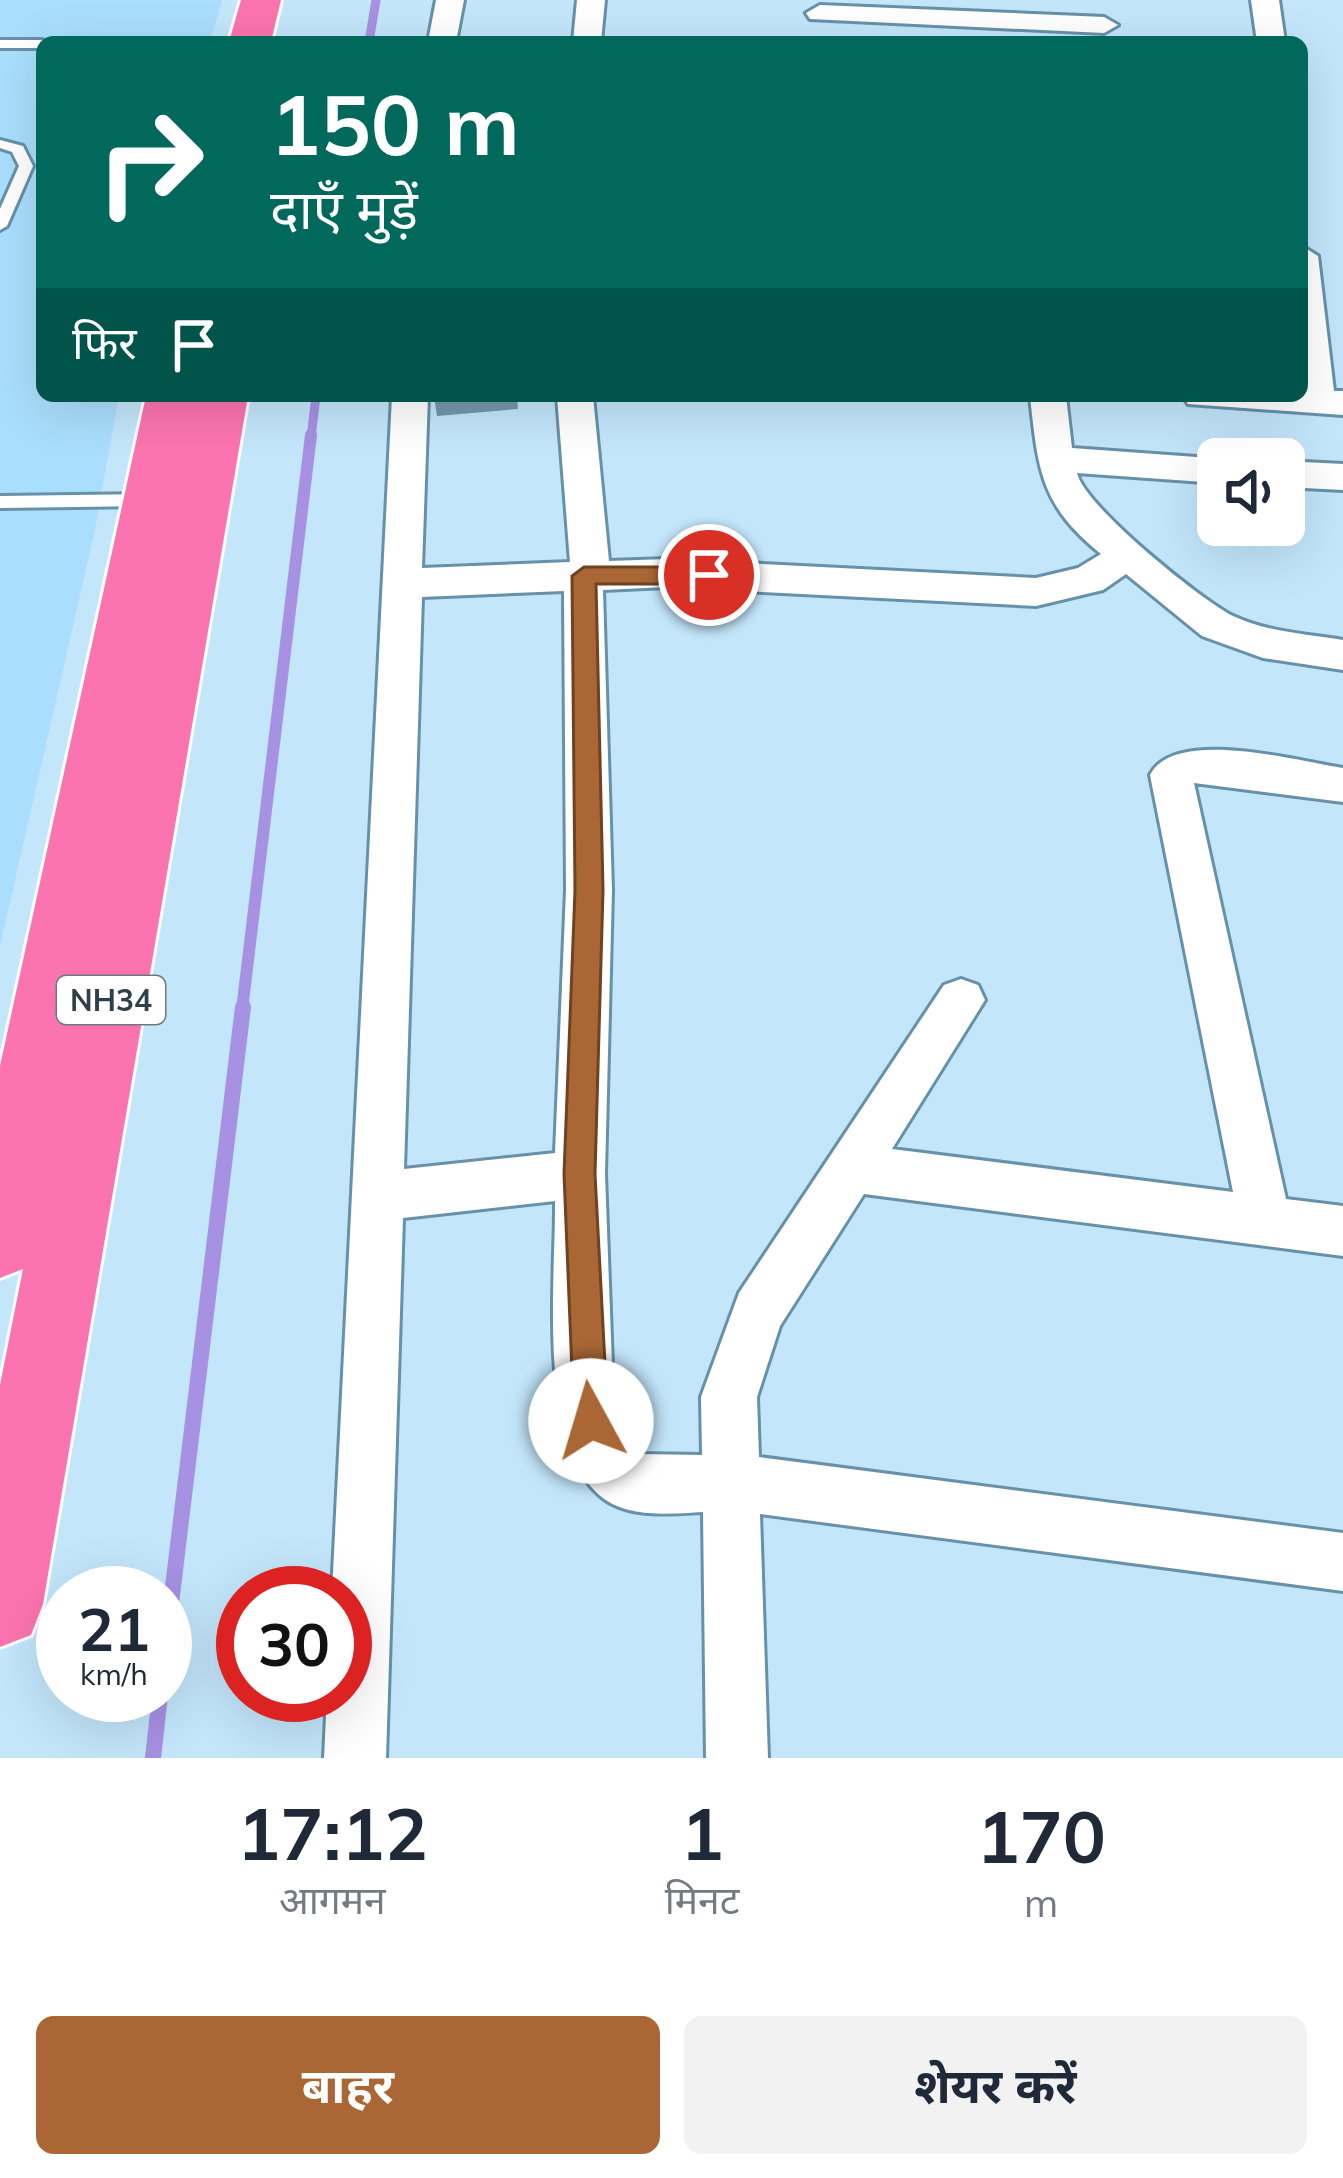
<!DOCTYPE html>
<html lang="hi">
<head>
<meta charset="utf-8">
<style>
	:root { --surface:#fff; --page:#f2f2f3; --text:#1f2937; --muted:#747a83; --accent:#aa6735 }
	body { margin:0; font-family:Mulish,"Noto Sans Devanagari",sans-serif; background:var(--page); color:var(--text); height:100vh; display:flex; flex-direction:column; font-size:45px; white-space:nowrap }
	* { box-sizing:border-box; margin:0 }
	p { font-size:39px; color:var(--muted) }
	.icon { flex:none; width:66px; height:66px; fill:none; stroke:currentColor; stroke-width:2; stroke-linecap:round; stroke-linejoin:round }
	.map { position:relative; height:1758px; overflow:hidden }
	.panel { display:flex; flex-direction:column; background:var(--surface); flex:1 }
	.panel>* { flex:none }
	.banner { position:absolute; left:36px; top:36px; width:1272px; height:366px; border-radius:18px; box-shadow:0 12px 48px #0002; background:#00695c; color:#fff; overflow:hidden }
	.buttons { position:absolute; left:1197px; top:438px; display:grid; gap:24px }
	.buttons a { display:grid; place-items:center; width:108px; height:108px; border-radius:18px; background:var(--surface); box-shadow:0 12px 48px #0002; font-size:60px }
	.speed { position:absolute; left:36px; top:1566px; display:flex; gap:24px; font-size:60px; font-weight:700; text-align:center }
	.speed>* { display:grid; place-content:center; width:156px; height:156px; border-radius:50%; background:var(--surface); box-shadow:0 12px 48px #0002; line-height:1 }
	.speed small { font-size:30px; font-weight:400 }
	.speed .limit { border:18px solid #d22; background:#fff; color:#111 }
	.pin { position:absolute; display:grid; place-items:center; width:102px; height:102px; color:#fff; margin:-51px; border:6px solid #fff; border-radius:50%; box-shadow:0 3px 12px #0007 }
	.me { position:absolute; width:132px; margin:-66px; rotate:354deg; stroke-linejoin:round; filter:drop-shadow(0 0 9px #0008) }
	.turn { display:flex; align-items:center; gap:42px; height:252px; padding:0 36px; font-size:54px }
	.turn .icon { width:156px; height:156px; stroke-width:2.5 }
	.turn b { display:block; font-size:84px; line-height:102px }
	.then { display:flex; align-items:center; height:114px; padding:0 36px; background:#0003; gap:24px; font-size:45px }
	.eta { display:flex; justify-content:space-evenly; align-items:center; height:204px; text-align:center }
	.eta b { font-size:72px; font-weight:700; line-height:84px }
	.cta { display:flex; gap:24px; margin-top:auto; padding:24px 36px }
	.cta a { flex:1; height:138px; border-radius:18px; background:var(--accent); color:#fff; font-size:48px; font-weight:700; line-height:138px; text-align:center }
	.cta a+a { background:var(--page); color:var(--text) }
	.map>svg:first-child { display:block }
	.built { fill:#aadefd }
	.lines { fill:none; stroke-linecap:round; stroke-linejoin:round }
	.stream-far2 { stroke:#a691e2; stroke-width:9 }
	.stream-far1 { stroke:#a691e2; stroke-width:12 }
	.stream { stroke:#a691e2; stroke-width:16 }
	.lane-casing { stroke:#6791a9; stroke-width:6 }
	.street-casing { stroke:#6791a9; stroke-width:6 }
	.highway-casing { stroke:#fff; stroke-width:6 }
	.lane { fill:#fff; fill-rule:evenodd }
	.street { fill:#fff; fill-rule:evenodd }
	.highway { fill:#fc74af; fill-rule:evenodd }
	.wall { fill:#7498af }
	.route { fill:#aa6735; stroke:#6e4322; stroke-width:3 }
	.labels { text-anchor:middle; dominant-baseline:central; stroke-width:12; stroke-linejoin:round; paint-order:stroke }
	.shield { fill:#fff; stroke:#6d7980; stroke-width:3 }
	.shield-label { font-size:30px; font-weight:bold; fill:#2e404a }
</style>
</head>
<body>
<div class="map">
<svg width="1343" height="1758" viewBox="0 0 1343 1758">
	<rect width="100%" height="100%" fill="#c3e6fb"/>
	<polygon class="built" points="0,0 222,0 210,42 42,42 42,396 119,396 94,534 0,946"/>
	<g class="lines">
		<g class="stream-far2">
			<polyline points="369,42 376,0"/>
			<polyline points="311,438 316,396"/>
		</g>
		<polyline class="stream-far1" points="242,1010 311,435"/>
		<g class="stream">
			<polyline points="165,1653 243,1007"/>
			<polyline points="153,1758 160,1695"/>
		</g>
		<g class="lane-casing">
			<g id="lane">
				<polygon points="0,40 42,40 47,42 42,42 42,48 0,48"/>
				<polygon points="0,140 23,146 33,166 7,226 0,230 0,209 19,166 12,152 0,148"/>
				<polygon points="149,494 158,500 149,506 0,508 0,496"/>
			</g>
		</g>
		<g class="street-casing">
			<g id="street">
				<polygon points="436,0 464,0 456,42 428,42"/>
				<polygon points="577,0 605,0 601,42 573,42"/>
				<polygon points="1251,0 1279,0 1285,42 1257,42"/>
				<polygon points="820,5 1104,17 1118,25 1104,33 810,19 806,13"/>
				<polygon points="1302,246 1318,256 1334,391 1343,391 1343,415 1188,404 1183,396 1302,396"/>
				<path d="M 392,396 L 428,396 L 422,568 L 570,562 L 557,396 L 593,396 L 609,561 L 667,559 L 1036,578 L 1078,568 L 1101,554 C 1040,505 1038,469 1030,396 L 1066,396 L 1072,448 L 1224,459 L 1218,459 L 1218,483 L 1077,473 C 1084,506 1201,600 1233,616 C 1267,632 1306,634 1343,640 L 1343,670 L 1263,658 L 1202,636 L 1126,574 L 1103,590 L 1036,606 L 667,587 L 603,590 L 612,890 L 605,1174 L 613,1393 L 621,1435 L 639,1454 L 702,1455 L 701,1397 L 739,1293 L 944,985 L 961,979 L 978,985 L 985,1000 L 892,1149 L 1233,1192 L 1150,775 C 1174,727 1297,761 1343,768 L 1343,802 L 1194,783 L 1286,1199 L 1343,1206 L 1343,1256 L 864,1194 L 780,1326 L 757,1397 L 759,1457 L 1343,1533 L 1343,1591 L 760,1514 L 768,1758 L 706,1758 L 703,1512 C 671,1514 629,1518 603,1498 C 536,1446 556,1279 555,1201 L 403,1218 L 386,1758 L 324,1758 L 327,1695 L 345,1695 L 345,1593 L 332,1593 ZM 564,591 L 566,890 L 555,1153 L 404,1169 L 422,597 Z"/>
				<polygon points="1284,461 1343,464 1343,490 1284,487"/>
			</g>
		</g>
		<g class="highway-casing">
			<g id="highway">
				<polygon points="241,0 281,0 271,42 229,42"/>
				<polygon points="146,396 248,396 43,1604 31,1635 0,1647 0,1385 23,1269 0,1278 0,1066"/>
			</g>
		</g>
		<use href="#lane" class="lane"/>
		<use href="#street" class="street"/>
		<use href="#highway" class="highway"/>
	</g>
	<polygon class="wall" points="434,396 517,396 518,409 437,416"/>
	<polygon class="route" points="584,567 709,567 721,575 709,584 596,584 603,890 595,1174 608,1421 603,1433 591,1438 579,1433 574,1421 564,1174 575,890 572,576"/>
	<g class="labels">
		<rect class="shield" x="57" y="976" width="108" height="48" rx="9"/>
		<g class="shield-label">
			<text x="111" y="1000">NH34</text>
		</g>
	</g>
</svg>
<div class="buttons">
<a><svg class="icon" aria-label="sound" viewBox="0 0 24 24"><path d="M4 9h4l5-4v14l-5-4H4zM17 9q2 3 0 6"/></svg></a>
</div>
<div class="speed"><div>21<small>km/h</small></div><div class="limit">30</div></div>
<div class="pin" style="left:709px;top:575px;background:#d93025"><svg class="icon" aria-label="arrive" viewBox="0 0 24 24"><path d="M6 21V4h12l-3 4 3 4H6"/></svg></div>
<svg class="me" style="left:591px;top:1421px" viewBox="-20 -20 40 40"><circle r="19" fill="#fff"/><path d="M0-13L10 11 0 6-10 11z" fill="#aa6735"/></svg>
<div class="banner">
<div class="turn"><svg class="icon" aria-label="right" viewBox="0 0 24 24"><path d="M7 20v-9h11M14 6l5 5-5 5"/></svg><div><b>150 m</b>दाएँ मुड़ें</div></div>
<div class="then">फिर<svg class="icon" aria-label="arrive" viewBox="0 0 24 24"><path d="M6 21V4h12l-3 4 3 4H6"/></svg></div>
</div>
</div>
<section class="panel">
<div class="eta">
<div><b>17:12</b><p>आगमन</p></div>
<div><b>1</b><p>मिनट</p></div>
<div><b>170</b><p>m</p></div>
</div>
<div class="cta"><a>बाहर</a><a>शेयर करें</a></div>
</section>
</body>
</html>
